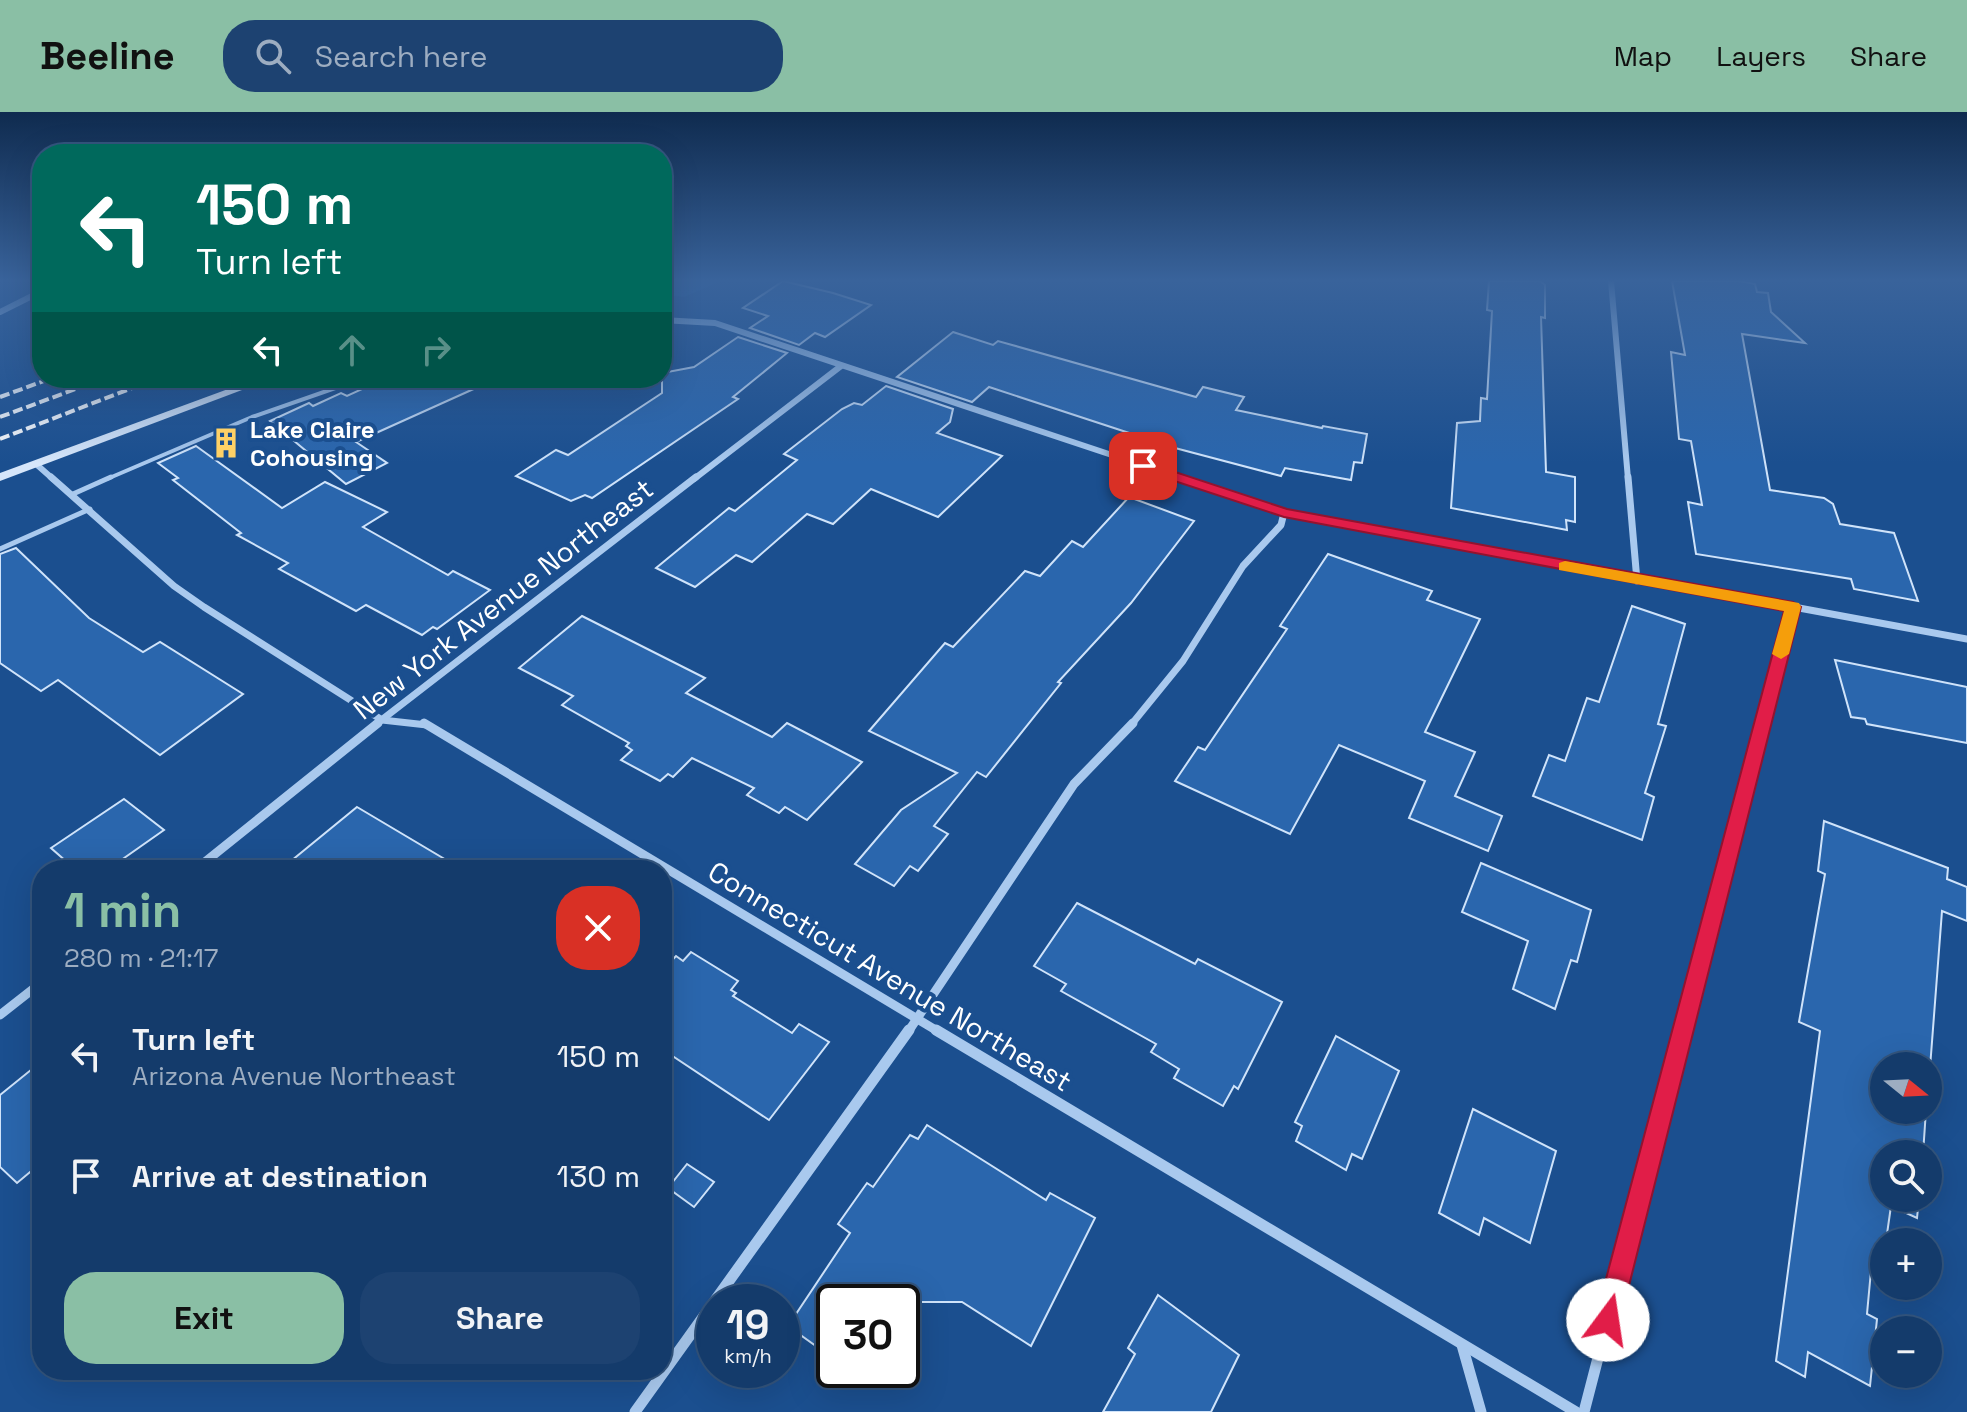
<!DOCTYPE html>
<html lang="en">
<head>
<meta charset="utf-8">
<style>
	:root { --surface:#143b6b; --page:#1d4271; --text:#f1f3f6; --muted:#9dadc1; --line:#33557e; --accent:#8abfa5 }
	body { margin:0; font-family:"Space Grotesk",sans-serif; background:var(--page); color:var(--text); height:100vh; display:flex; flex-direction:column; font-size:30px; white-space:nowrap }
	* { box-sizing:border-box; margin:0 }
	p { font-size:26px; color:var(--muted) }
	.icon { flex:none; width:44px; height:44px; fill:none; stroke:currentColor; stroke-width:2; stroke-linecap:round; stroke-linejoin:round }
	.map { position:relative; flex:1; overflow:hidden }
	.side { position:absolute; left:32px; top:748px; width:640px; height:520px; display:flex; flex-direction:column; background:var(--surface); border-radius:32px; box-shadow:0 8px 32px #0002,0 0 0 2px var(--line) }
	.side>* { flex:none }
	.top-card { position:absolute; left:32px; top:32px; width:640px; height:244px; border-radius:32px; box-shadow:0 8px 32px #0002,0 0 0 2px var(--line); background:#00695c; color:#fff; overflow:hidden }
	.needle { width:52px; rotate:108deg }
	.fabs { position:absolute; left:1870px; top:940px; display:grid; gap:16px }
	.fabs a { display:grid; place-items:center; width:72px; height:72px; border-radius:50%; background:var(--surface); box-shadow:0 8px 32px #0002,0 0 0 2px var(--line); font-size:40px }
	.speed { position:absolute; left:696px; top:1172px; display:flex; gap:16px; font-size:40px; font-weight:700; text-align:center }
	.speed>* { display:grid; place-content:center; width:104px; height:104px; border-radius:50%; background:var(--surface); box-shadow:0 8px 32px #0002,0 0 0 2px var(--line); line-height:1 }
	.speed small { font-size:20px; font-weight:400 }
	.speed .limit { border:4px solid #111; border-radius:12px; background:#fff; color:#111 }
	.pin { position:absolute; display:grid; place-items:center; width:68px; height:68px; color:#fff; margin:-34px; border-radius:16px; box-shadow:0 4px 12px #0006 }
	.me { position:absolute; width:88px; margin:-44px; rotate:14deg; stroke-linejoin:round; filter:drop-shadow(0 0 6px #0008) }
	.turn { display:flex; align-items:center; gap:28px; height:168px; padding:0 32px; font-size:36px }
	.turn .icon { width:104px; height:104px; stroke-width:2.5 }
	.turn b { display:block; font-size:56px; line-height:68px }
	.lanes { display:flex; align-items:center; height:76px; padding:0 32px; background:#0003; justify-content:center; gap:40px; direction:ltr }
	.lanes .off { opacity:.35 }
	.round { display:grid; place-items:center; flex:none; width:84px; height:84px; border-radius:32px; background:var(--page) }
	.head { display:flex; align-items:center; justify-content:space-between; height:136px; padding:0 32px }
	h1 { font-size:48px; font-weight:700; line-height:60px; color:var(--accent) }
	.primary-button { display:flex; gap:16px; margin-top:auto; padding:16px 32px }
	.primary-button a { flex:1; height:92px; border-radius:32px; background:var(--accent); color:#111; font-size:32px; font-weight:700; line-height:92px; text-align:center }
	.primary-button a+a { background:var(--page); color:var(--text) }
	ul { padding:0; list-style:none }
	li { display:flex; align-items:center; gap:24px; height:120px; padding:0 32px }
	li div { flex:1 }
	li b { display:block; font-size:30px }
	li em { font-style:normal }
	header { display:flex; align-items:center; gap:48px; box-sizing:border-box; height:112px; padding:0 40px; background:var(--accent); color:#111 }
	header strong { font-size:38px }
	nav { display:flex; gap:44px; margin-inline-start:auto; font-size:28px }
	.search { width:560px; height:72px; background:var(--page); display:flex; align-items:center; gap:20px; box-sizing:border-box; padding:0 28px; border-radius:32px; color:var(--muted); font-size:30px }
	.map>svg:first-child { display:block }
	.green { fill:#2461a8 }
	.building { fill:#2a66ad; stroke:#cfe3fa; stroke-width:2 }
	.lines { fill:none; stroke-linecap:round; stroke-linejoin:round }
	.lane-far1 { stroke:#a9c9ee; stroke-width:4 }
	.lane { stroke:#a9c9ee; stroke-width:5 }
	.street-far3 { stroke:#a9c9ee; stroke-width:6 }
	.street-far2 { stroke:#a9c9ee; stroke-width:7 }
	.street-far1 { stroke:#a9c9ee; stroke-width:9 }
	.street { stroke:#a9c9ee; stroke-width:11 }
	.secondary { fill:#d6e6fa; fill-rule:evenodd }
	.rail { stroke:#fff; stroke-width:4; stroke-dasharray:10 4; stroke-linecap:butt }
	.route { fill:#e11d48; stroke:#92132f; stroke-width:2 }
	.slow { fill:#f59e0b }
	.labels { text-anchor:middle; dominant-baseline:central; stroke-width:8; stroke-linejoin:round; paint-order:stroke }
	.far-poi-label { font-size:24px; font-weight:bold; fill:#fff; stroke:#1b4f8f; text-anchor:start }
	.street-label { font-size:28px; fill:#fff; stroke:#1b4f8f }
</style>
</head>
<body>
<header>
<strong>Beeline</strong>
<div class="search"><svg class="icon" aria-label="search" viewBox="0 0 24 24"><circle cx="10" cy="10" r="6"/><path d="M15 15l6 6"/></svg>Search here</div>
<nav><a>Map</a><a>Layers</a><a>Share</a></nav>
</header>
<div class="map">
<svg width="1967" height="1300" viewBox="0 0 1967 1300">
	<rect width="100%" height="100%" fill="#1b4f8f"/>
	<polygon class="green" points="662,169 721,169 684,185 662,182"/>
	<g class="building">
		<polygon points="783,169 833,181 871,193 825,225 815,221 799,233 750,216 768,204 743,196"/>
		<polygon points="1489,169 1540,169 1545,173 1545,206 1541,205 1546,360 1575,365 1575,410 1566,408 1567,418 1451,396 1457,311 1480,309 1481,286 1487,287 1492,199 1487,198"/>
		<polygon points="1672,169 1739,169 1755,172 1757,180 1768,181 1771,200 1805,231 1742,222 1770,378 1824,386 1833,392 1840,412 1894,421 1918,489 1854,477 1851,467 1696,442 1688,390 1702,393 1691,329 1679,327 1671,240 1685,243"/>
		<polygon points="953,220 993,233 998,229 1196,285 1203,275 1244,285 1236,298 1322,316 1323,314 1367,322 1362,351 1354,350 1351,368 1285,356 1281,364 1175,336 989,275 972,290 897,265"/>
		<polygon points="738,225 787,241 733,285 738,287 592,386 585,383 571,389 516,364 556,338 568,343 662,281 662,261 694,255"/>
		<polygon points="386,266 498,266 356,330 387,351 346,372 270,309 309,291 313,294 341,281 347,284"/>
		<polygon points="886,274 953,297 950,310 937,321 1002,344 938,405 871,377 833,412 807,402 752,450 736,443 695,475 656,456 729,396 735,399 797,348 784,342 842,297 854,291 862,293"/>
		<polygon points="196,334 282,396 325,370 387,400 363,415 448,463 453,459 490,478 437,517 433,515 422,523 366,493 356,499 279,457 288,451 237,423 241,421 173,368 178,366 158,351"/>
		<polygon points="1129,385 1194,409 1131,491 1058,570 1061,571 986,665 977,660 934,714 948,722 918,759 910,754 894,774 855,752 901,698 957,661 869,619 945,531 953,535 1025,459 1040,464 1072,429 1083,435"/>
		<polygon points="16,436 89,506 143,540 160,530 243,582 160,643 58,568 41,579 0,551 0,442"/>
		<polygon points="1328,442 1432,479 1427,488 1480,507 1425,620 1475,640 1455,684 1502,704 1488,739 1409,706 1425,669 1339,633 1290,722 1175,669 1198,635 1205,638 1287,517 1280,514"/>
		<polygon points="1632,494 1685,512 1658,612 1666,614 1645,681 1654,685 1642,728 1533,684 1549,643 1565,649 1587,586 1599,590"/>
		<polygon points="582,504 705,566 686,581 772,625 787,611 862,650 807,708 785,695 779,701 747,683 754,676 692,646 673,665 668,662 660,669 621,648 632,638 626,634 629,631 562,593 573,584 519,556"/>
		<polygon points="1835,548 1967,575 1967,631 1867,612 1865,607 1851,605"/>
		<polygon points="124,687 164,718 107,758 76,758 51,736"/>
		<polygon points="357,695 463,758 280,758"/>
		<polygon points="1824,709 1948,756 1947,767 1967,775 1967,809 1942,799 1928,982 1928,954 1884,954 1884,998 1926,998 1923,1042 1884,1042 1884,1086 1919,1086 1917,1106 1891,1094 1884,1143 1873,1137 1867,1202 1877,1207 1870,1274 1808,1240 1805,1265 1776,1249 1820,919 1799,910 1825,762 1818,759"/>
		<polygon points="1481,751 1591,798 1577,850 1571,848 1555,897 1513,877 1528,829 1462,800"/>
		<polygon points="1077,791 1195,852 1198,847 1282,890 1238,977 1234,974 1223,994 1174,966 1179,957 1151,940 1156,932 1061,879 1066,872 1034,854"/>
		<polygon points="691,840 738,869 731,878 736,881 733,884 792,921 799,912 829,930 769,1008 662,937 662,859 676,844 683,849"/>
		<polygon points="1336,924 1399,959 1362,1047 1352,1042 1346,1058 1296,1029 1302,1014 1295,1010"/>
		<polygon points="42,949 42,1050 17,1071 0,1055 0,983"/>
		<polygon points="1473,997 1556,1039 1530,1131 1484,1106 1479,1123 1439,1101"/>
		<polygon points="927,1013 1046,1088 1050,1081 1095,1106 1031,1234 962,1190 834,1190 834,1247 788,1214 850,1121 838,1112 867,1071 873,1075 910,1023 918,1027"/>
		<polygon points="687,1052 714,1070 694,1095 668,1076"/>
		<polygon points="1158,1183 1239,1243 1211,1300 1103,1300 1135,1242 1128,1236"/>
	</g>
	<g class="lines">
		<polyline class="lane-far1" points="107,367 252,305 364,266"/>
		<g class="lane">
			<polyline points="73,382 111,365"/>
			<polyline points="0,437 90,397"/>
		</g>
		<g class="street-far3">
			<polyline points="1611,169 1628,367"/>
			<polyline points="0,200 42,179"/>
			<polyline points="662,208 715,211 1184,367"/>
			<polyline points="36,352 53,367"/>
			<polyline points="694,367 841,254"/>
		</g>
		<g class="street-far2">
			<polyline points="51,365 174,474 204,495 382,608 427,613"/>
			<polyline points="1178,365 1284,401 1967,527"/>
			<polyline points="1628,365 1637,469"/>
			<polyline points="375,613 696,365"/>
			<polyline points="1131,613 1183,549 1243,454 1281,413 1284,401"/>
			<polyline points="1762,613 1793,495"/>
		</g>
		<g class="street-far1">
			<polyline points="424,611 939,920"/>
			<polyline points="195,758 378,611"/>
			<polyline points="0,903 42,870"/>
			<polyline points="908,920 1074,672 1133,611"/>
			<polyline points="1683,920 1763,611"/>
		</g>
		<g class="street">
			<polyline points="936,918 1576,1300"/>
			<polyline points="1462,1233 1481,1300"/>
			<polyline points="635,1300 909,918"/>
			<polyline points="1584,1300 1683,918"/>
		</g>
		<polygon class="secondary" points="258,266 274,266 0,369 0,361"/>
		<g class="rail">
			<polyline points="0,285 52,266"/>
			<polyline points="0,305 105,266"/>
			<polyline points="0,327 158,266"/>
		</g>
	</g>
	<linearGradient id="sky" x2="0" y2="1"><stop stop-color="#0f2b4f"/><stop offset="0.48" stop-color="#39639b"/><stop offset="1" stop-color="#39639b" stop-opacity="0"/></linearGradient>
	<rect width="1967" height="351" fill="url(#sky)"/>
	<polygon class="route" points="1138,351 1148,351 1287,397 1793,490 1801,495 1618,1217 1608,1221 1599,1217 1595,1208 1784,499 1284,405 1138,357"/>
	<polygon class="slow" points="1565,449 1799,491 1801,495 1789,542 1781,547 1772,542 1784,499 1559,458 1559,451"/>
	<defs>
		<g id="building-bare" transform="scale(2.4)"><path d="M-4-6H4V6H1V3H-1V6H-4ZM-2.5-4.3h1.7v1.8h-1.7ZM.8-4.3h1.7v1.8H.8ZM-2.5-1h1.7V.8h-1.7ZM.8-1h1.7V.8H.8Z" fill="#ffd166" stroke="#1b4f8f" stroke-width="2.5" paint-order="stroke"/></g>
	</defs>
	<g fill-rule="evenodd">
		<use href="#building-bare" x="226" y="331"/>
	</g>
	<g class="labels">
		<g class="far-poi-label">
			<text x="250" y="317">Lake Claire<tspan x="250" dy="28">Cohousing</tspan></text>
		</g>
		<g class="street-label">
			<text transform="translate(503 487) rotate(-38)">New York Avenue Northeast</text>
			<text transform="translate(890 864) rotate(31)">Connecticut Avenue Northeast</text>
		</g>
	</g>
</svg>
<div class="fabs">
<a><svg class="needle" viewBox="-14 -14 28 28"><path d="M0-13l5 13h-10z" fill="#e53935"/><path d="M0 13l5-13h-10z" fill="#9dadc1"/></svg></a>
<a><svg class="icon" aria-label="search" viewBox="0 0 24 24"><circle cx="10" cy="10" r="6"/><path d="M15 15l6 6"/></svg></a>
<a>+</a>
<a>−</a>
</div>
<div class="speed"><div>19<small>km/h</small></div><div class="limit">30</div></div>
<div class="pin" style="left:1143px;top:354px;background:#d93025"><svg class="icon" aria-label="arrive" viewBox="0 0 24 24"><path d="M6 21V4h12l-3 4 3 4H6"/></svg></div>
<svg class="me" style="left:1608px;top:1208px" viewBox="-20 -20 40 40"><circle r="19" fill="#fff"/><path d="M0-13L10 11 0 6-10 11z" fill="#e11d48"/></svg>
<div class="top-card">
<div class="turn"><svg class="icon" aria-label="left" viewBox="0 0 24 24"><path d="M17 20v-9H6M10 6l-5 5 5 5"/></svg><div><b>150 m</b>Turn left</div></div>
<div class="lanes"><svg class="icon" aria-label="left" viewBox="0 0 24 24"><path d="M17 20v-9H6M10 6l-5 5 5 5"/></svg><svg class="icon off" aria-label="ahead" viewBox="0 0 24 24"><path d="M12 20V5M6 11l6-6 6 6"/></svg><svg class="icon off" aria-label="right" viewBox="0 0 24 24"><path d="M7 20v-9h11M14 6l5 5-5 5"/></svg></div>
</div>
<section class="side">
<div class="head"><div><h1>1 min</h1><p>280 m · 21:17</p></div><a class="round" style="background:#d93025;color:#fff"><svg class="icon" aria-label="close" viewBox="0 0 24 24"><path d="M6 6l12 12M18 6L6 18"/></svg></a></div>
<ul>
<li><svg class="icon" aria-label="left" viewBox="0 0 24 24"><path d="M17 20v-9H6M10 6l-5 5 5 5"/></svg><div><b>Turn left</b><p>Arizona Avenue Northeast</p></div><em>150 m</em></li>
<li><svg class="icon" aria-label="arrive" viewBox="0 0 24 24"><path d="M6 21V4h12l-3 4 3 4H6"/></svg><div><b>Arrive at destination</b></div><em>130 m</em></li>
</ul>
<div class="primary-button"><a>Exit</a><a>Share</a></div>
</section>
</div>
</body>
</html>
